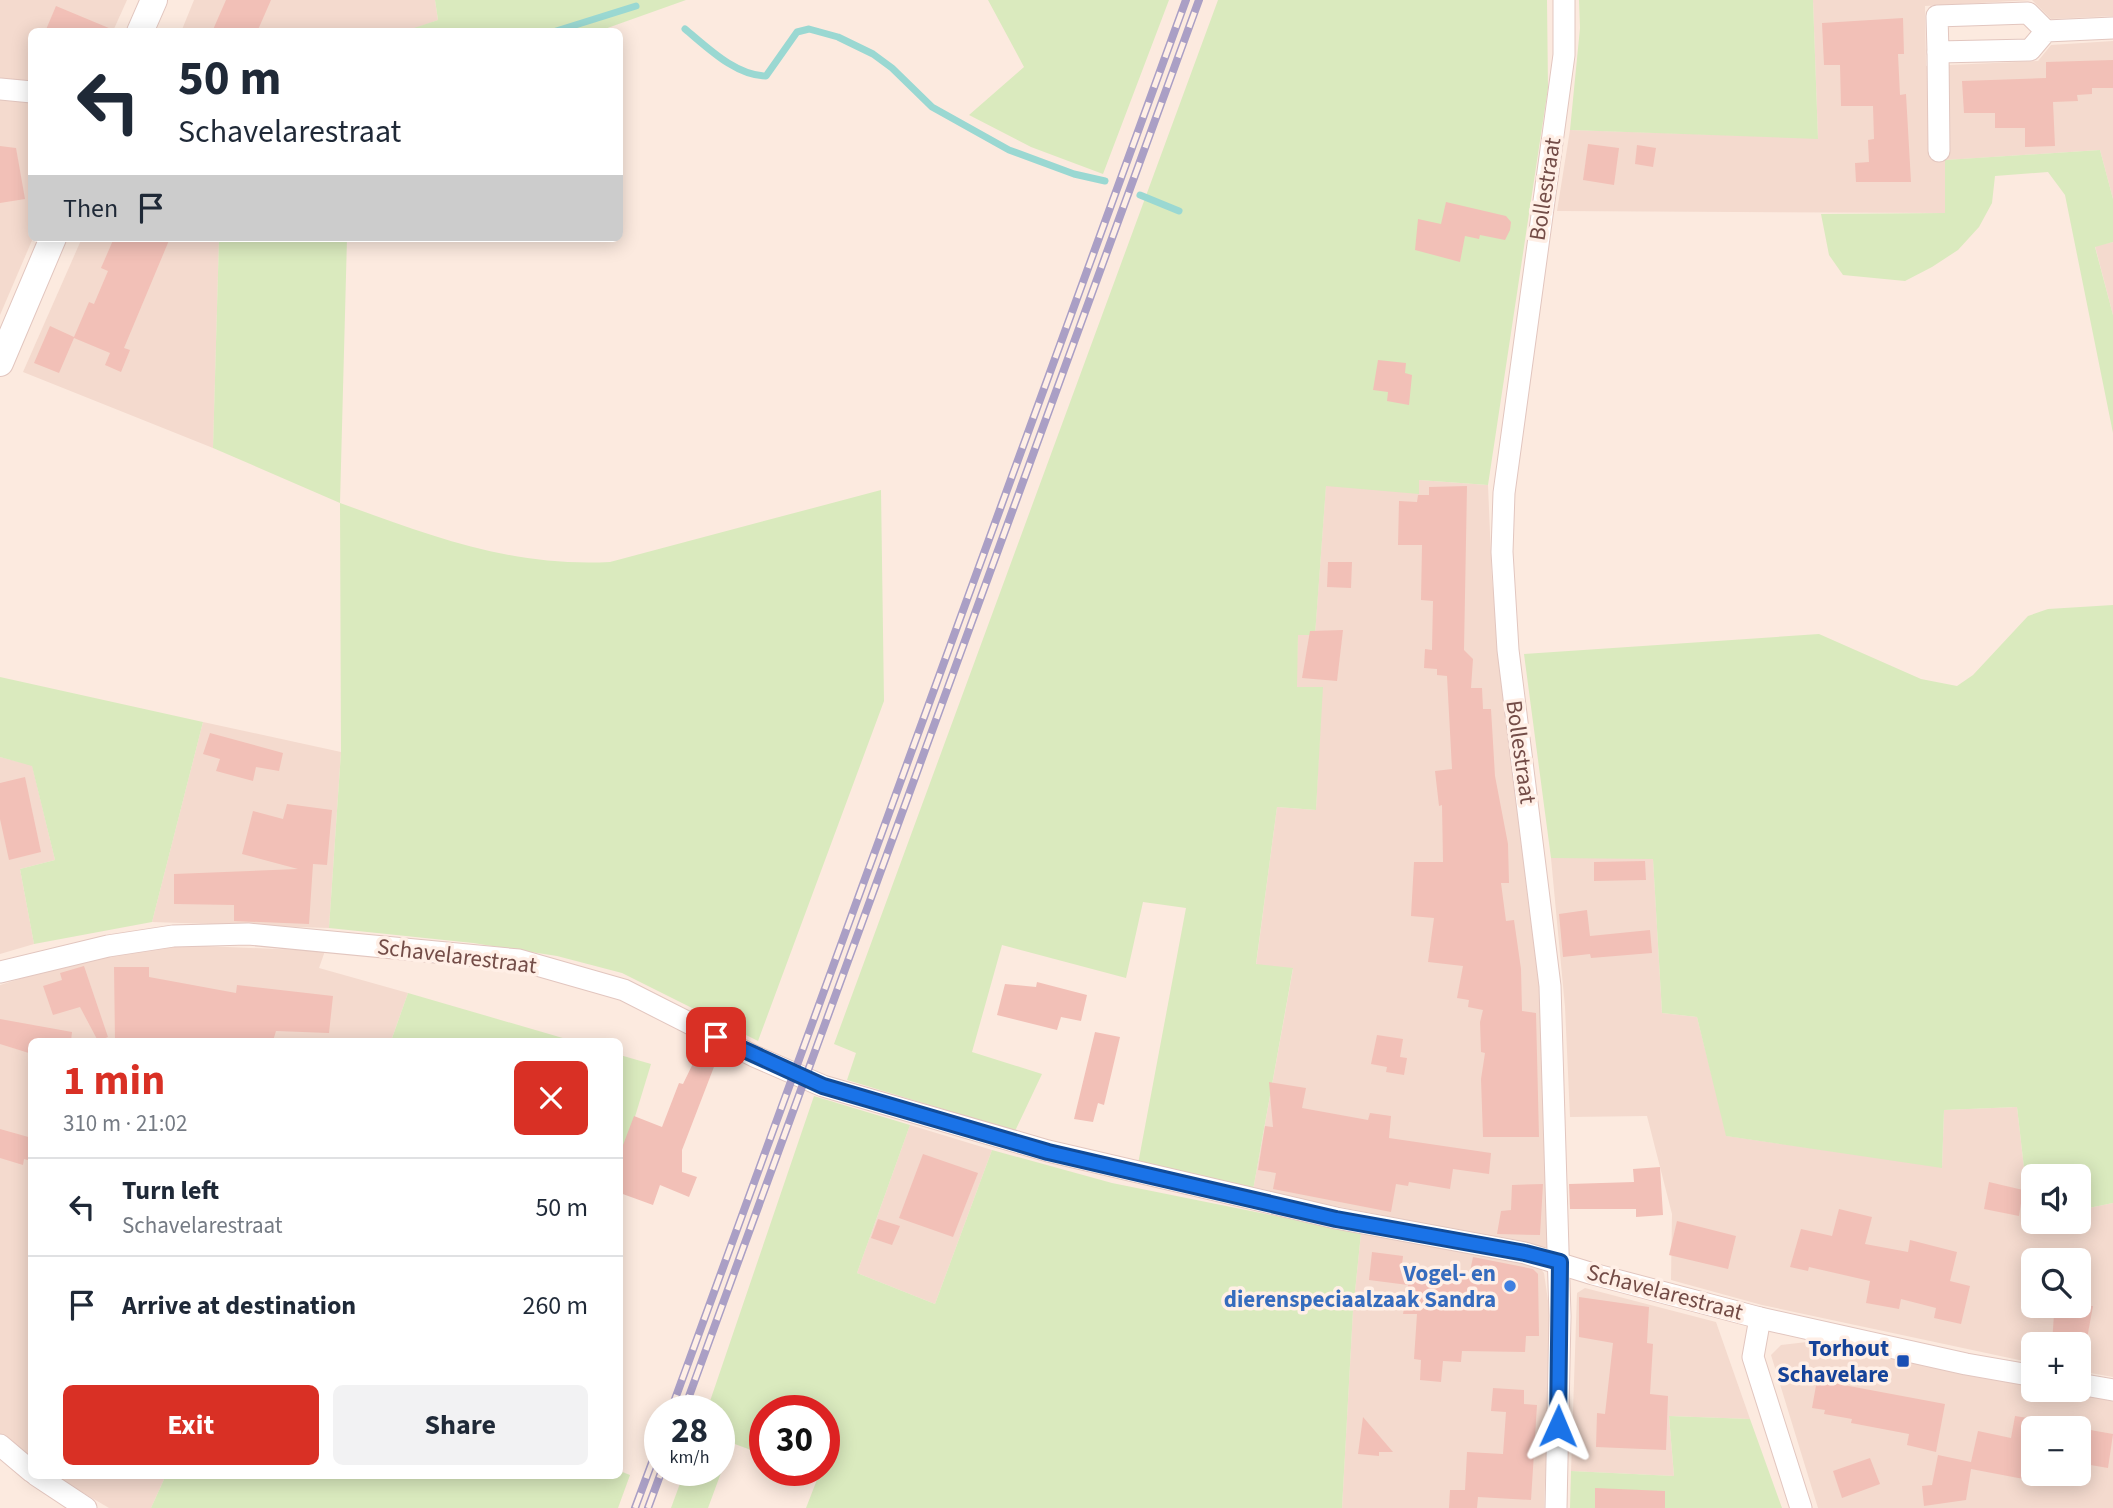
<!DOCTYPE html>
<html lang="en">
<head>
<meta charset="utf-8">
<style>
	:root { --surface:#fff; --page:#f2f2f3; --text:#1f2937; --muted:#747a83; --line:#e0e1e3; --accent:#d93025 }
	body { margin:0; font-family:"Source Sans 3",sans-serif; background:var(--page); color:var(--text); height:100vh; display:flex; flex-direction:column; font-size:26px; white-space:nowrap }
	* { box-sizing:border-box; margin:0 }
	p { font-size:23px; color:var(--muted) }
	.icon { flex:none; width:38px; height:38px; fill:none; stroke:currentColor; stroke-width:2; stroke-linecap:round; stroke-linejoin:round }
	.map { position:relative; flex:1; overflow:hidden }
	.panel { position:absolute; left:28px; top:1038px; width:595px; height:441px; display:flex; flex-direction:column; background:var(--surface); border-radius:10px; box-shadow:0 4px 18px #0003 }
	.panel>* { flex:none }
	.guide { position:absolute; left:28px; top:28px; width:595px; height:214px; border-radius:10px; box-shadow:0 4px 18px #0003; background:#fff; color:var(--text); overflow:hidden }
	.buttons { position:absolute; left:2021px; top:1164px; display:grid; gap:14px }
	.buttons a { display:grid; place-items:center; width:70px; height:70px; border-radius:10px; background:var(--surface); box-shadow:0 4px 18px #0003; font-size:35px }
	.speed { position:absolute; left:644px; top:1395px; display:flex; gap:14px; font-size:35px; font-weight:700; text-align:center }
	.speed>* { display:grid; place-content:center; width:91px; height:91px; border-radius:50%; background:var(--surface); box-shadow:0 4px 18px #0003; line-height:1 }
	.speed small { font-size:18px; font-weight:400 }
	.speed .limit { border:10px solid #d22; background:#fff; color:#111 }
	.pin { position:absolute; display:grid; place-items:center; width:60px; height:60px; color:#fff; margin:-30px; border-radius:14px; box-shadow:0 4px 10px #0006 }
	.me { position:absolute; width:77px; margin:-38px; rotate:1deg; stroke-linejoin:round; filter:drop-shadow(0 0 5px #0008) }
	.turn { display:flex; align-items:center; gap:24px; height:147px; padding:0 35px; font-size:32px }
	.turn .icon { width:91px; height:91px; stroke-width:2.5 }
	.turn b { display:block; font-size:49px; line-height:60px }
	.then { display:flex; align-items:center; height:66px; padding:0 35px; background:#0003; gap:14px; font-size:26px }
	.round { display:grid; place-items:center; flex:none; width:74px; height:74px; border-radius:10px; background:var(--page) }
	.summary { display:flex; align-items:center; justify-content:space-between; height:119px; padding:0 35px }
	h1 { font-size:42px; font-weight:700; line-height:52px; color:var(--accent) }
	.action { display:flex; gap:14px; margin-top:auto; padding:14px 35px }
	.action a { flex:1; height:80px; border-radius:10px; background:var(--accent); color:#fff; font-size:28px; font-weight:700; line-height:80px; text-align:center }
	.action a+a { background:var(--page); color:var(--text) }
	ul { padding:0; list-style:none }
	li { display:flex; align-items:center; gap:21px; height:98px; padding:0 35px; border-top:2px solid var(--line) }
	li div { flex:1 }
	li b { display:block; font-size:26px }
	li em { font-style:normal }
	.map>svg:first-child { display:block }
	.residential { fill:#f4dace; fill-rule:evenodd }
	.green { fill:#daeabe }
	.lines { fill:none; stroke-linecap:round; stroke-linejoin:round }
	.stream { stroke:#9ad8d2; stroke-width:7 }
	.building { fill:#f2c0b7 }
	.minor-casing { stroke:#e2c6bf; stroke-width:23 }
	.tertiary-casing { stroke:#e2c6bf; stroke-width:28 }
	.minor { stroke:#fff; stroke-width:21 }
	.tertiary { stroke:#fff; stroke-width:26 }
	.rail-casing { stroke:#aa9fc5; stroke-width:8 }
	.rail { stroke:#ffefe6; stroke-width:5; stroke-dasharray:16; stroke-linecap:butt }
	.route-casing { stroke:#114b97; stroke-width:18 }
	.route { stroke:#1a73e8; stroke-width:12 }
	.shop-dot { fill:#3f7fe0; stroke:#ffefe6; stroke-width:2.5 }
	.transit-dot { fill:#1a4fb4; stroke:#ffefe6; stroke-width:2.5 }
	.labels { text-anchor:middle; dominant-baseline:central; stroke-width:7; stroke-linejoin:round; paint-order:stroke }
	.street-label { font-size:23px; fill:#734c47; stroke:#ffefe6 }
	.shop-label { font-size:23px; font-weight:bold; fill:#366cbe; stroke:#ffefe6; text-anchor:end }
	.transit-label { font-size:23px; font-weight:bold; fill:#164399; stroke:#ffefe6; text-anchor:end }
</style>
</head>
<body>
<div class="map">
<svg width="2113" height="1508" viewBox="0 0 2113 1508">
	<rect width="100%" height="100%" fill="#fceadf"/>
	<g class="residential">
		<polygon points="0,0 127,0 113,31 32,32 31,86 0,83"/>
		<polygon points="194,0 435,0 438,20 405,32 181,32"/>
		<polygon points="1813,0 2113,0 2113,16 2051,19 2032,0 1925,6 1926,66 2038,61 2051,45 2113,41 2113,199 2100,150 1946,160 1945,213 1557,211 1570,130 1818,138"/>
		<polygon points="0,97 31,99 33,238 0,315"/>
		<polygon points="82,238 219,238 213,448 23,372"/>
		<polygon points="2113,242 2113,315 2095,246"/>
		<polygon points="1419,480 1488,485 1492,581 1533,898 1543,1025 1550,1248 1253,1190 1293,969 1256,965 1277,807 1316,810 1322,687 1296,687 1298,634 1315,634 1326,485 1419,493"/>
		<polygon points="203,722 341,752 329,928 152,922"/>
		<polygon points="0,757 32,765 55,860 20,869 34,944 0,954"/>
		<path d="M 1551,858 L 1653,858 L 1662,1013 L 1697,1017 L 1727,1136 L 1942,1167 L 1944,1110 L 2017,1107 L 2030,1220 L 2079,1222 L 2079,1210 L 2113,1203 L 2113,1377 L 2079,1371 L 2079,1344 L 2034,1344 L 2033,1363 L 1762,1305 L 1671,1280 L 1672,1214 L 1647,1116 L 1570,1117 L 1565,1007 ZM 2034,1260 L 2079,1260 L 2079,1306 L 2034,1306 Z"/>
		<polygon points="180,945 325,951 319,968 408,993 391,1041 32,1041 31,1461 0,1434 0,985 77,961"/>
		<polygon points="910,1125 992,1150 935,1304 857,1273"/>
		<polygon points="1361,1233 1539,1267 1544,1273 1551,1322 1544,1508 1342,1508 1353,1311"/>
		<polygon points="1585,1288 1716,1322 1750,1419 1669,1416 1674,1476 1571,1471 1577,1293"/>
		<path d="M 1807,1342 L 2033,1385 L 2034,1390 L 2060,1390 L 2113,1400 L 2113,1508 L 1818,1508 L 1771,1355 L 1781,1345 ZM 2034,1428 L 2079,1428 L 2079,1474 L 2034,1474 Z"/>
		<polygon points="53,1475 166,1475 151,1508 109,1508"/>
	</g>
	<g class="green">
		<polygon points="435,0 686,0 599,31 405,31 438,20"/>
		<polygon points="988,0 1169,0 1103,174 1031,147 969,115 1024,67"/>
		<polygon points="1218,0 1547,0 1548,88 1488,485 1419,480 1419,494 1326,486 1315,635 1298,635 1297,687 1323,687 1316,810 1277,807 1256,964 1293,968 1253,1190 1138,1164 1186,908 1143,902 1126,978 1002,945 972,1052 1042,1074 1015,1131 847,1080 856,1053 834,1044"/>
		<polygon points="1579,0 1813,0 1818,139 1570,130 1580,28"/>
		<polygon points="2100,150 2113,199 2113,242 2095,247 2113,315 2113,433 2065,195 2048,172 1995,176 1992,203 1979,227 1958,250 1932,267 1905,281 1843,275 1829,255 1821,214 1945,213 1945,160"/>
		<path d="M 219,238 L 347,238 L 340,503 C 432,536 510,567 610,562 L 881,490 L 884,701 L 758,1041 L 622,973 L 557,956 L 473,943 L 329,928 L 341,752 L 340,503 L 213,448 Z"/>
		<polygon points="2113,605 2113,1203 2079,1210 2079,1176 2034,1176 2033,1219 2030,1220 2017,1107 1944,1110 1942,1168 1726,1136 1697,1017 1662,1013 1653,859 1551,858 1524,654 1819,634 1921,679 1957,686 1973,675 2028,616 2048,609"/>
		<polygon points="0,677 203,722 152,922 34,944 20,869 55,860 32,766 0,757"/>
		<polygon points="408,993 573,1041 391,1041"/>
		<polygon points="620,1055 651,1064 620,1166"/>
		<polygon points="814,1096 910,1125 857,1273 935,1304 992,1150 1112,1183 1361,1233 1353,1311 1342,1508 806,1508 818,1477 801,1470 824,1470 824,1410 765,1410 765,1455 732,1443 708,1508 671,1508 685,1470 719,1470 719,1410 707,1410"/>
		<polygon points="1669,1416 1750,1419 1782,1508 1570,1508 1571,1471 1674,1476"/>
		<polygon points="620,1471 630,1475 618,1508 151,1508 166,1475 620,1475"/>
	</g>
	<g class="lines">
		<g class="stream">
			<path d="M 685,29 C 708,48 736,76 766,76 L 797,32 L 809,29 L 838,37 L 873,54 L 892,68 L 932,107 L 1009,150 L 1074,174 L 1105,181"/>
			<polyline points="553,32 636,6"/>
			<polyline points="1140,195 1179,211"/>
		</g>
	</g>
	<g class="building">
		<polygon points="226,0 271,0 257,32 212,32"/>
		<polygon points="56,6 116,31 116,32 45,32"/>
		<polygon points="1903,18 1904,54 1898,54 1900,95 1906,94 1911,182 1856,182 1855,163 1869,162 1868,140 1874,139 1873,106 1841,106 1840,65 1824,65 1822,23"/>
		<polygon points="2113,60 2113,88 2092,88 2092,94 2077,95 2078,101 2053,102 2055,146 2025,147 2025,128 1995,128 1995,113 1964,113 1962,81 2046,78 2046,62"/>
		<polygon points="1588,144 1619,148 1614,185 1583,180"/>
		<polygon points="1637,145 1656,148 1653,167 1635,164"/>
		<polygon points="0,146 16,148 25,199 0,203"/>
		<polygon points="1446,202 1506,216 1511,222 1510,230 1505,240 1480,235 1479,239 1465,236 1460,262 1415,250 1418,219 1441,224"/>
		<polygon points="114,238 170,238 124,348 130,350 121,372 105,365 110,353 74,338 59,373 34,363 50,326 74,337 89,302 94,304 108,271 101,268"/>
		<polygon points="1378,360 1406,363 1405,373 1412,375 1409,405 1387,401 1388,392 1373,390"/>
		<polygon points="1467,486 1464,650 1473,659 1471,688 1482,688 1483,709 1491,709 1495,776 1508,844 1509,883 1501,883 1506,921 1514,920 1521,969 1522,1011 1536,1013 1539,1137 1483,1137 1481,1079 1485,1053 1481,1052 1480,1022 1483,1010 1468,1007 1469,1000 1457,998 1463,966 1428,962 1434,918 1411,916 1414,862 1443,862 1442,805 1439,806 1435,771 1452,769 1447,676 1437,675 1437,669 1424,668 1425,649 1432,650 1433,601 1421,600 1422,545 1398,545 1399,501 1417,502 1418,495 1429,495 1429,487"/>
		<polygon points="1328,562 1352,562 1351,588 1327,587"/>
		<polygon points="1343,630 1337,681 1302,678 1310,631"/>
		<polygon points="210,733 283,753 279,771 256,767 253,781 216,771 220,759 203,754"/>
		<polygon points="25,777 41,852 9,860 0,819 0,783"/>
		<polygon points="287,804 332,810 327,865 313,864 309,924 234,921 234,905 174,904 174,874 298,869 242,854 253,811 283,819"/>
		<polygon points="1645,861 1646,880 1594,881 1594,862"/>
		<polygon points="1587,910 1590,936 1650,930 1652,953 1591,958 1590,954 1563,957 1559,914"/>
		<polygon points="84,966 108,1037 98,1041 80,1007 53,1015 43,986 62,980 60,973"/>
		<polygon points="114,967 149,967 149,977 236,993 237,985 333,996 329,1033 276,1031 273,1041 115,1041"/>
		<polygon points="1037,982 1087,995 1081,1021 1061,1017 1057,1030 997,1015 1005,984 1036,987"/>
		<polygon points="0,1019 72,1032 71,1041 32,1041 32,1054 0,1044"/>
		<polygon points="1095,1032 1120,1037 1104,1105 1098,1103 1093,1122 1074,1119"/>
		<polygon points="1377,1035 1403,1039 1400,1057 1407,1058 1404,1075 1386,1072 1387,1067 1371,1064"/>
		<polygon points="702,1045 717,1052 717,1059 682,1150 682,1172 697,1177 689,1197 660,1185 653,1205 620,1193 620,1153 634,1116 662,1127 679,1083 683,1084"/>
		<polygon points="1269,1082 1306,1088 1302,1108 1368,1120 1370,1113 1391,1116 1389,1138 1491,1153 1489,1174 1453,1169 1450,1189 1409,1182 1408,1186 1396,1184 1391,1212 1273,1189 1276,1173 1258,1170 1265,1126 1273,1127"/>
		<polygon points="0,1129 32,1138 32,1161 24,1159 23,1165 0,1158"/>
		<polygon points="923,1154 978,1173 953,1237 899,1218"/>
		<polygon points="1660,1167 1663,1215 1636,1217 1636,1209 1570,1209 1569,1184 1634,1182 1633,1169"/>
		<polygon points="1989,1182 2023,1190 2019,1216 1984,1209"/>
		<polygon points="1543,1184 1540,1235 1497,1234 1501,1211 1511,1210 1512,1185"/>
		<polygon points="1839,1209 1872,1217 1865,1244 1908,1252 1910,1240 1957,1252 1950,1281 1970,1286 1961,1324 1934,1318 1936,1308 1901,1299 1899,1309 1866,1303 1870,1281 1809,1267 1808,1271 1790,1267 1801,1229 1832,1236"/>
		<polygon points="878,1219 900,1226 892,1245 871,1238"/>
		<polygon points="1677,1221 1736,1236 1728,1269 1669,1255"/>
		<polygon points="1372,1252 1403,1256 1402,1265 1469,1276 1473,1257 1533,1269 1538,1274 1539,1336 1526,1336 1525,1352 1462,1351 1461,1362 1443,1361 1441,1382 1420,1380 1421,1360 1414,1359 1417,1314 1403,1314 1408,1285 1369,1280"/>
		<polygon points="1579,1297 1649,1307 1647,1343 1653,1344 1650,1394 1668,1396 1666,1450 1596,1447 1597,1413 1605,1414 1613,1343 1579,1337"/>
		<polygon points="2072,1306 2093,1306 2086,1344 2052,1344 2054,1314 2069,1318"/>
		<polygon points="1817,1380 1945,1404 1936,1452 1907,1445 1909,1434 1851,1423 1852,1419 1824,1414 1825,1410 1812,1408"/>
		<polygon points="1493,1388 1524,1390 1524,1404 1537,1405 1531,1500 1478,1497 1477,1508 1449,1508 1450,1490 1465,1490 1467,1452 1503,1454 1506,1412 1491,1411"/>
		<polygon points="2015,1416 2034,1419 2034,1481 1971,1469 1966,1500 1924,1506 1922,1486 1932,1485 1938,1455 1971,1462 1978,1431 2011,1438"/>
		<polygon points="1363,1417 1393,1452 1379,1452 1379,1456 1358,1454"/>
		<polygon points="2079,1428 2113,1434 2108,1468 2079,1463"/>
		<polygon points="1870,1458 1880,1484 1842,1498 1833,1471"/>
		<polygon points="1595,1488 1665,1491 1665,1508 1595,1508"/>
	</g>
	<g class="lines">
		<g class="minor-casing">
			<g id="minor">
				<polyline points="2046,31 2028,13 1937,16 1938,52 2030,50 2046,31 2113,28"/>
				<polyline points="1938,52 1939,151"/>
				<polyline points="0,89 32,92"/>
				<polyline points="0,972 108,946 173,936 248,934 519,960 624,990 754,1056 823,1086 1048,1151 1336,1218 1525,1253 1593,1274 1760,1318 1966,1364 2034,1376"/>
				<polyline points="1760,1318 1753,1357 1801,1508"/>
				<polyline points="2079,1384 2113,1390"/>
				<polyline points="0,1445 32,1472"/>
				<polyline points="36,1475 86,1508"/>
				<polyline points="1556,1508 1560,1316 1550,986 1508,650 1502,552 1504,493 1564,55 1564,0"/>
			</g>
		</g>
		<g class="tertiary-casing">
			<g id="tertiary">
				<polyline points="140,32 154,0"/>
				<polyline points="0,363 53,238"/>
			</g>
		</g>
		<use href="#minor" class="minor"/>
		<use href="#tertiary" class="tertiary"/>
		<g class="rail-casing">
			<g id="rail">
				<polyline points="671,1410 1186,0"/>
				<polyline points="684,1410 1199,0"/>
				<polyline points="635,1508 660,1441"/>
				<polyline points="648,1508 662,1470"/>
			</g>
		</g>
		<use href="#rail" class="rail"/>
	</g>
	<g class="lines">
		<g class="route-casing">
			<polyline id="route" points="716,1037 823,1086 1048,1152 1336,1219 1525,1253 1560,1262 1558,1426"/>
		</g>
		<use href="#route" class="route"/>
	</g>
	<circle class="shop-dot" cx="1510" cy="1286" r="7"/>
	<rect class="transit-dot" x="1896" y="1354" width="14" height="14" rx="3.5"/>
	<g class="labels">
		<g class="street-label">
			<text transform="translate(1545 189) rotate(-81)">Bollestraat</text>
			<text transform="translate(1521 752) rotate(82)">Bollestraat</text>
			<text transform="translate(457 956) rotate(7)">Schavelarestraat</text>
			<text transform="translate(1665 1292) rotate(15)">Schavelarestraat</text>
		</g>
		<g class="shop-label">
			<text x="1496" y="1273">Vogel- en<tspan x="1496" dy="26">dierenspeciaalzaak Sandra</tspan></text>
		</g>
		<g class="transit-label">
			<text x="1889" y="1348">Torhout<tspan x="1889" dy="26">Schavelare</tspan></text>
		</g>
	</g>
</svg>
<div class="buttons">
<a><svg class="icon" aria-label="sound" viewBox="0 0 24 24"><path d="M4 9h4l5-4v14l-5-4H4zM17 9q2 3 0 6"/></svg></a>
<a><svg class="icon" aria-label="search" viewBox="0 0 24 24"><circle cx="10" cy="10" r="6"/><path d="M15 15l6 6"/></svg></a>
<a>+</a>
<a>−</a>
</div>
<div class="speed"><div>28<small>km/h</small></div><div class="limit">30</div></div>
<div class="pin" style="left:716px;top:1037px;background:#d93025"><svg class="icon" aria-label="arrive" viewBox="0 0 24 24"><path d="M6 21V4h12l-3 4 3 4H6"/></svg></div>
<svg class="me" style="left:1558px;top:1426px" viewBox="-20 -20 40 40"><path d="M0-17L14 15 0 8-14 15z" fill="#1a73e8" stroke="#fff" stroke-width="4"/></svg>
<div class="guide">
<div class="turn"><svg class="icon" aria-label="left" viewBox="0 0 24 24"><path d="M17 20v-9H6M10 6l-5 5 5 5"/></svg><div><b>50 m</b>Schavelarestraat</div></div>
<div class="then">Then<svg class="icon" aria-label="arrive" viewBox="0 0 24 24"><path d="M6 21V4h12l-3 4 3 4H6"/></svg></div>
</div>
<section class="panel">
<div class="summary"><div><h1>1 min</h1><p>310 m · 21:02</p></div><a class="round" style="background:#d93025;color:#fff"><svg class="icon" aria-label="close" viewBox="0 0 24 24"><path d="M6 6l12 12M18 6L6 18"/></svg></a></div>
<ul>
<li><svg class="icon" aria-label="left" viewBox="0 0 24 24"><path d="M17 20v-9H6M10 6l-5 5 5 5"/></svg><div><b>Turn left</b><p>Schavelarestraat</p></div><em>50 m</em></li>
<li><svg class="icon" aria-label="arrive" viewBox="0 0 24 24"><path d="M6 21V4h12l-3 4 3 4H6"/></svg><div><b>Arrive at destination</b></div><em>260 m</em></li>
</ul>
<div class="action"><a>Exit</a><a>Share</a></div>
</section>
</div>
</body>
</html>
